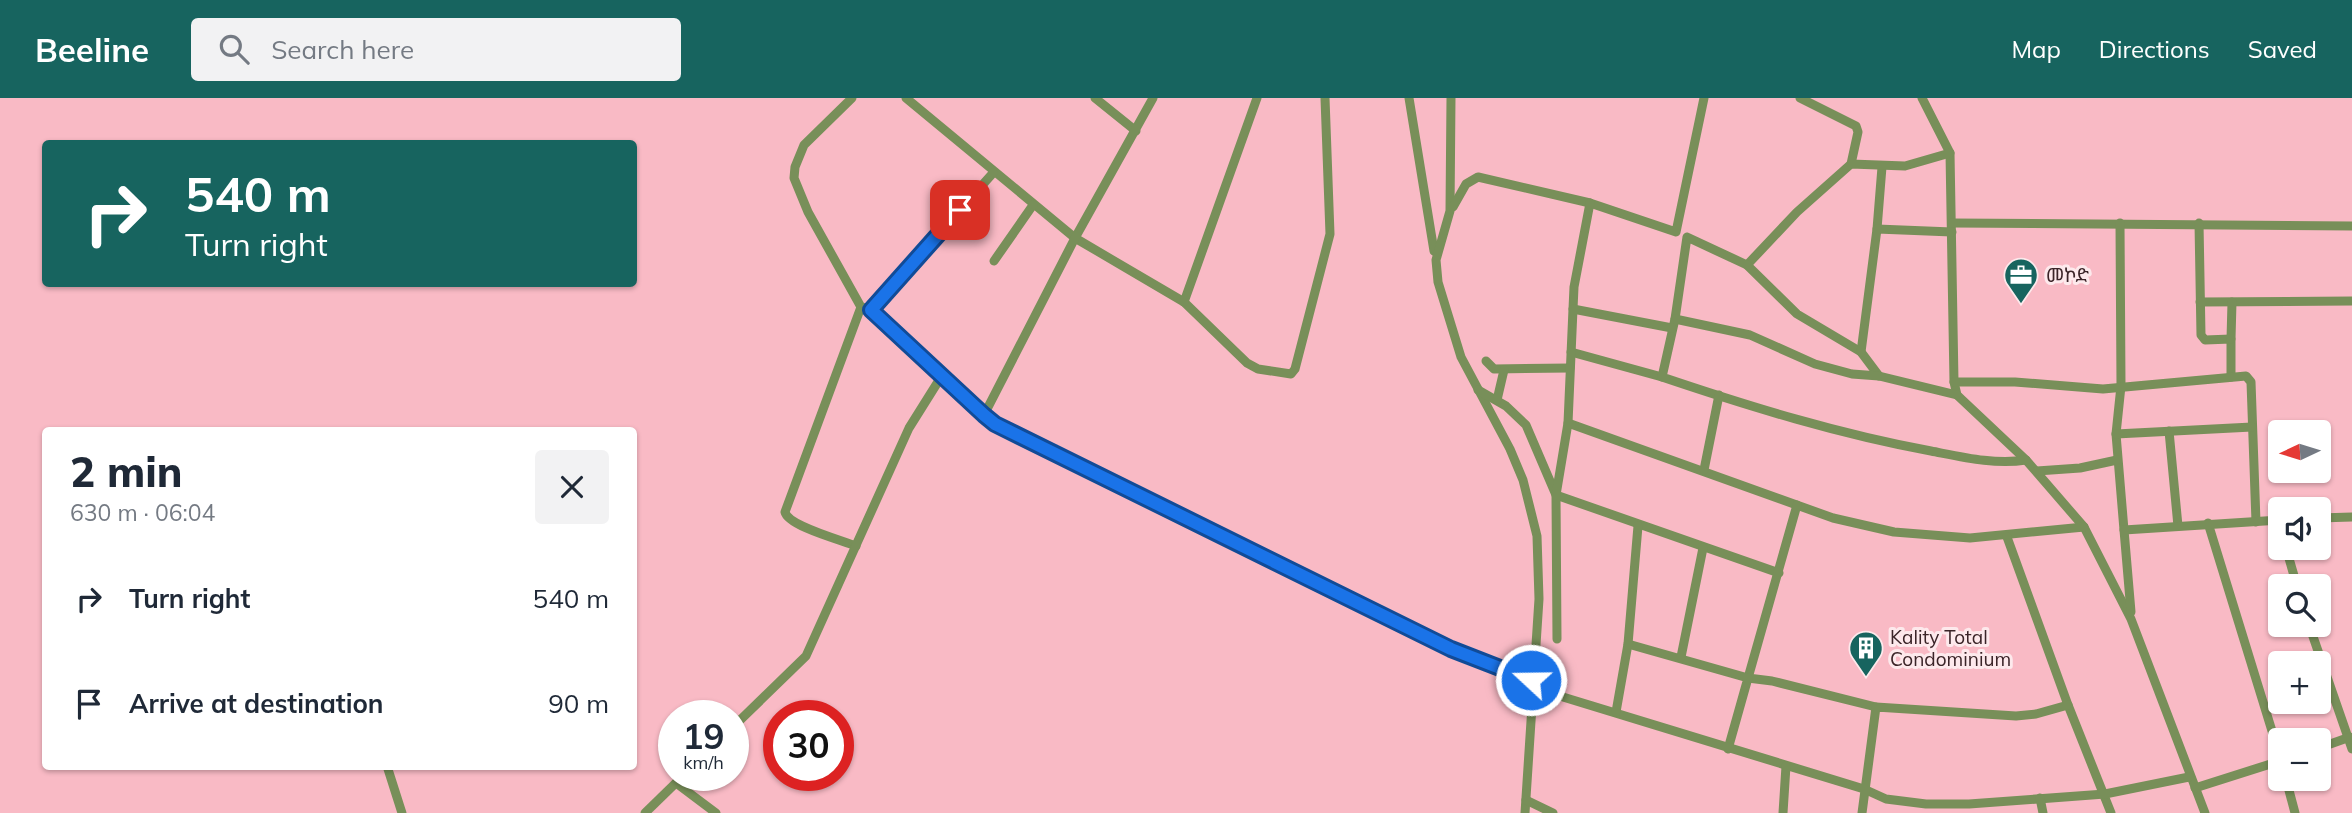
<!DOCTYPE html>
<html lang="en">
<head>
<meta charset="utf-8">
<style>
	:root { --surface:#fff; --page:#f2f2f3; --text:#1f2937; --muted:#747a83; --accent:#17645f }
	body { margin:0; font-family:Mulish,"Noto Sans Ethiopic",sans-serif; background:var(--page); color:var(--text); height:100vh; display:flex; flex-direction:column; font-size:26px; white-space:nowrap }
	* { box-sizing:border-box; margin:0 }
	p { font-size:23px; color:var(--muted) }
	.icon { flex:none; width:38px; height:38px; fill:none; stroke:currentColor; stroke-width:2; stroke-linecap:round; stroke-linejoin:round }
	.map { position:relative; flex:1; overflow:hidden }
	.details { position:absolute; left:42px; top:329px; width:595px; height:343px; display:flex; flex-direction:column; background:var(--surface); border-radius:7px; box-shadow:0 2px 5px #0004 }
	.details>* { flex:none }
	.guide { position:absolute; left:42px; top:42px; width:595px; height:147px; border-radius:7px; box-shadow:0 2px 5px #0004; background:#17645f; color:#fff; overflow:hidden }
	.needle { width:46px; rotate:266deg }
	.fabs { position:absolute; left:2268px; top:322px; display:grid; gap:14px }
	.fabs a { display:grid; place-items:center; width:63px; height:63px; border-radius:7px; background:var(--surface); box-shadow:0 2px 5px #0004; font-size:35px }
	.speed { position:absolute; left:658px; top:602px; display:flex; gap:14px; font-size:35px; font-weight:700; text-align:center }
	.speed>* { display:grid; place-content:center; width:91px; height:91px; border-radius:50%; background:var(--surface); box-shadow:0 2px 5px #0004; line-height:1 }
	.speed small { font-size:18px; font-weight:400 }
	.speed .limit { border:10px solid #d22; background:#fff; color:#111 }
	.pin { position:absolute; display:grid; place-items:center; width:60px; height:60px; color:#fff; margin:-30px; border-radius:14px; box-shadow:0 4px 10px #0006 }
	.me { position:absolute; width:77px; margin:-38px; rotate:291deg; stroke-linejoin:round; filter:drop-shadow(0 0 5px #0008) }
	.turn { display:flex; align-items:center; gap:24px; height:147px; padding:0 28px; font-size:32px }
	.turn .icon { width:91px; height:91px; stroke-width:2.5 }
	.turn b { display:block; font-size:49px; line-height:60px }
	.round { display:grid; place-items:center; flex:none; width:74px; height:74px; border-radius:7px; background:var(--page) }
	.summary { display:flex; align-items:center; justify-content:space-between; height:119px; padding:0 28px }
	h1 { font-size:42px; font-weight:800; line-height:52px }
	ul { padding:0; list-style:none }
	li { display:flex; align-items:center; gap:21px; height:105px; padding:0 28px }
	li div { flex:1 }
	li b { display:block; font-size:26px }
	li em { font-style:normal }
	header { display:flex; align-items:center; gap:42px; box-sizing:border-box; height:98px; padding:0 35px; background:var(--accent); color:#fff }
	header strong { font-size:33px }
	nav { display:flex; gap:38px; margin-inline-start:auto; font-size:24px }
	.search { width:490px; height:63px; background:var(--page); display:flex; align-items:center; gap:18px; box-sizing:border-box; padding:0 24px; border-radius:7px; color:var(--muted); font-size:26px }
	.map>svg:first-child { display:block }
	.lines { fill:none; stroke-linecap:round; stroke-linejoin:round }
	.street { stroke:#788f59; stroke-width:9 }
	.route-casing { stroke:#114b97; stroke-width:18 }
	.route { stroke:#1a73e8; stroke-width:12 }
	.labels { text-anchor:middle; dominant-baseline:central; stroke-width:6; stroke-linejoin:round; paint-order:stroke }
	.poi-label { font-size:19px; fill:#3b2428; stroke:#fde9ec; text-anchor:start }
</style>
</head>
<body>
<header>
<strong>Beeline</strong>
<div class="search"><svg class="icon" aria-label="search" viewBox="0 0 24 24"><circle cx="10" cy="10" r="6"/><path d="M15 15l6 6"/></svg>Search here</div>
<nav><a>Map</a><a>Directions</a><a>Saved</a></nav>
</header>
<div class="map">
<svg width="2352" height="715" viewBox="0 0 2352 715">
	<rect width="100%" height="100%" fill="#f9bac5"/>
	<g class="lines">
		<g class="street">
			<path d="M 852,0 L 804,47 L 795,69 L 794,80 L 808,114 L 861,209 C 885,213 927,260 941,279"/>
			<polyline points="906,0 1075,140 1184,204 1247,265 1258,271 1291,276 1295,271 1330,136 1325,0"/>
			<polyline points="1095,0 1136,33"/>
			<polyline points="1409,0 1434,153"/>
			<polyline points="1451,0 1450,113 1436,162 1438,184 1461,259 1510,351 1523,382 1537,438 1539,501 1525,715"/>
			<polyline points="1800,0 1856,28 1858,34 1851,66"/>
			<polyline points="1922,0 1950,55 1954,284 1957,297 2026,362 2084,429 2131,521 2205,715"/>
			<polyline points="1453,109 1466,86 1478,79 1590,105 1676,134 1704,0"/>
			<polyline points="1952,125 2352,128"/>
			<polyline points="2120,125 2121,288 2116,336 2124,432"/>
			<polyline points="2199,125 2201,237 2205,242 2231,241 2231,279"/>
			<polyline points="1877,131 1882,69"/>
			<polyline points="994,163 1033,107"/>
			<polyline points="1747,167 1797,114 1851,66 1905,68 1950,55"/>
			<polyline points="1184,204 1257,0"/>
			<polyline points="2200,204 2352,203"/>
			<polyline points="1573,211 1574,189 1590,105"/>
			<polyline points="871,212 993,75"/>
			<polyline points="1675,221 1687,139 1747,167 1797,216 1861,254 1879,278"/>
			<polyline points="2231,241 2232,204"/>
			<polyline points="1571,254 1662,279"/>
			<polyline points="1861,254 1877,131 1952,134"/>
			<polyline points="1486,263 1494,271 1570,270"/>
			<polyline points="1954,284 2015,284 2103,291 2246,278 2251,284 2256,424"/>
			<polyline points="1478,292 1506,308 1526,327 1556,397 1779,475"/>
			<path d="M 1957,297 L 1879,278 L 1852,276 L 1815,266 L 1750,237 L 1675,221 L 1662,279 C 1751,309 1839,336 1931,353 C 1962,359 1995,367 2026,362"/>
			<polyline points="1497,302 1504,272"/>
			<polyline points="984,317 1075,140 1153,0"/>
			<polyline points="1568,325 1833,420 1894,434 1970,440 2084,429"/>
			<polyline points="2169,333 2178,428"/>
			<polyline points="2116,336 2252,329"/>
			<polyline points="1704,372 1719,297"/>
			<polyline points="2037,373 2080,370 2117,362"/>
			<polyline points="1797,407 1748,580 1772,583 1876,609"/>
			<polyline points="2319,420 2352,419"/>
			<polyline points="2208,425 2280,659"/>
			<polyline points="2007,439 2068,607 2111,715"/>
			<path d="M 856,448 C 841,442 788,428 785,414 L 861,209"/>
			<polyline points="2286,450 2297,488"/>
			<polyline points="2131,514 2124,432 2280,422"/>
			<polyline points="2309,527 2352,651"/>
			<polyline points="1557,541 1556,397 1568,325 1573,211 1672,230"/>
			<polyline points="1628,546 1748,580 1728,651"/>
			<polyline points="1681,559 1703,450"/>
			<polyline points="1563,599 1864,691 1886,701 1926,706 1969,706 2105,696 2189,679"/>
			<polyline points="1616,614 1628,546 1638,428"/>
			<polyline points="733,629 806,558 909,330 941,279 995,326 1130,395 1242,447 1451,551 1531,582"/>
			<polyline points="2319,650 2350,639"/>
			<polyline points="387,668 402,715"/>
			<polyline points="2286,681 2295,715"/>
			<polyline points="676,685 716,715"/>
			<polyline points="2195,690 2280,663"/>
			<polyline points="2040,700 2043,715"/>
			<polyline points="1526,702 1553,715"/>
			<polyline points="645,715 684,677"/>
			<polyline points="1783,715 1786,668"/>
			<polyline points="1862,715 1876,609 2016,618 2036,616 2068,607"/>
		</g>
	</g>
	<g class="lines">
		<g class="route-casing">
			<polyline id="route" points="960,112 871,212 984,317 995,326 1451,551 1531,582"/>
		</g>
		<use href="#route" class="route"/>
	</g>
	<defs>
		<g id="office-pin" transform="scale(1.75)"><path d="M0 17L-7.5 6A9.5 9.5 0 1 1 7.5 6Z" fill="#17645f" stroke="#fde9ec"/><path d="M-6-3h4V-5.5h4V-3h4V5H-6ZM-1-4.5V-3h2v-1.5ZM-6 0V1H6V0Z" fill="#fff"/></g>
		<g id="building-pin" transform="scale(1.75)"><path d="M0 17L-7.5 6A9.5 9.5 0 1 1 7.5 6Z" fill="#17645f" stroke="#fde9ec"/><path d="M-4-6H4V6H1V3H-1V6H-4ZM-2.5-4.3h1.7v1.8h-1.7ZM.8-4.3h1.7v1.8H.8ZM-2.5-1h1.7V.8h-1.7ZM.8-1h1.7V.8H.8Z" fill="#fff"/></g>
	</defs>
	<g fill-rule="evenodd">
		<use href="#office-pin" x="2021" y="177"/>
		<use href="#building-pin" x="1866" y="550"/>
	</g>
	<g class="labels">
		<g class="poi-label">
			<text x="2046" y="177">መኮድ</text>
			<text x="1890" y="539">Kality Total<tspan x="1890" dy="22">Condominium</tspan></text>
		</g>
	</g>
</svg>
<div class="fabs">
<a><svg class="needle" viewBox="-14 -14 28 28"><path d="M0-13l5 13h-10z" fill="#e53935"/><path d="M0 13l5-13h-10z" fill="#747a83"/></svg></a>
<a><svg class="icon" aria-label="sound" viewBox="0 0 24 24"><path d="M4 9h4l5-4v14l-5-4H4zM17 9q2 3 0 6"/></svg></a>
<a><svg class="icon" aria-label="search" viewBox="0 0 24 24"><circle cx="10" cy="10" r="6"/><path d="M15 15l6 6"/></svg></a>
<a>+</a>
<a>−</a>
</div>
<div class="speed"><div>19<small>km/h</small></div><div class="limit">30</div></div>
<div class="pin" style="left:960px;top:112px;background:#d93025"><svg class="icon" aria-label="arrive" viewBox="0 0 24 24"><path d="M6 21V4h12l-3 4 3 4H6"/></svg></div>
<svg class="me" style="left:1531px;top:582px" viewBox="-20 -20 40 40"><circle r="17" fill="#1a73e8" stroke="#fff" stroke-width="3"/><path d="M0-11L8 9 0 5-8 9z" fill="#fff"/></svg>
<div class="guide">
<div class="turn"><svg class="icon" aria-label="right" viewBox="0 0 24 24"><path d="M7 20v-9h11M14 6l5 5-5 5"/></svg><div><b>540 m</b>Turn right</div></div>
</div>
<section class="details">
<div class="summary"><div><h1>2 min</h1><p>630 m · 06:04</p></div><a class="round"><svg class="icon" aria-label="close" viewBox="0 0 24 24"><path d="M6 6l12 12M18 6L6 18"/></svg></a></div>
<ul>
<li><svg class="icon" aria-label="right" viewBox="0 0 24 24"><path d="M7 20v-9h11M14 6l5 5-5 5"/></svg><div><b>Turn right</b></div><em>540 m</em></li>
<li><svg class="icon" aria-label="arrive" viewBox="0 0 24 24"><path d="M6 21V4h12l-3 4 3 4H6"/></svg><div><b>Arrive at destination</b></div><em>90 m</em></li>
</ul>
</section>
</div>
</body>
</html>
